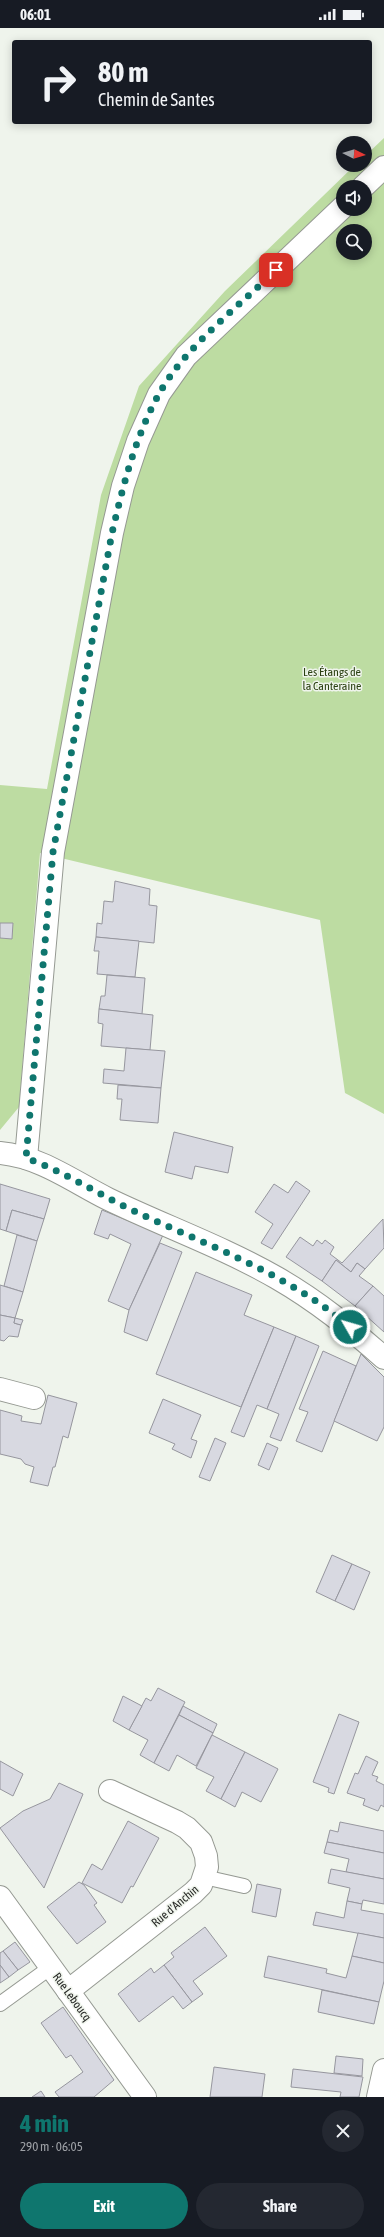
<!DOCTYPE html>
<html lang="en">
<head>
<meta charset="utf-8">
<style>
	:root { --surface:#171b24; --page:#242831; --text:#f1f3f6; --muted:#9ea1a6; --accent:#0f766e }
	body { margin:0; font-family:"Asap Condensed",sans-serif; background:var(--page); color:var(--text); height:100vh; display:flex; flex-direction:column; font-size:15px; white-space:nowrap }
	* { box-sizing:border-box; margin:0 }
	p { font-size:13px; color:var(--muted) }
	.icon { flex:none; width:22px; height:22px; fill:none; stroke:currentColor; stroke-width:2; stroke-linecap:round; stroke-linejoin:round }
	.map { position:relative; height:2069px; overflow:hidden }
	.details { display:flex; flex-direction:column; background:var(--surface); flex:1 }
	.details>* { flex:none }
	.hud { position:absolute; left:12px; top:12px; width:360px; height:84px; border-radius:4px; box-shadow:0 2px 10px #0003; background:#171b24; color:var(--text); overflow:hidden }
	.needle { width:26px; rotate:95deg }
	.fabs { position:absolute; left:336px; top:108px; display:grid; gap:8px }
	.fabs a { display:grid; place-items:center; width:36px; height:36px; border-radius:50%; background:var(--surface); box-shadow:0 2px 10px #0003; font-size:20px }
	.pin { position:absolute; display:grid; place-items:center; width:34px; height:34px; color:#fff; margin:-17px; border-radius:8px; box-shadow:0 2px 6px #0006 }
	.me { position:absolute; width:44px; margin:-22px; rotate:308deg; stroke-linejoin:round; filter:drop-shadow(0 0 3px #0008) }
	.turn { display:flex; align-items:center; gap:14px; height:84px; padding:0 20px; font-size:18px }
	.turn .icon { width:52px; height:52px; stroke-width:2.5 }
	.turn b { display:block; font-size:28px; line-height:34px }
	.round { display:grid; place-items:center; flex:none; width:42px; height:42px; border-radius:21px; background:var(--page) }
	.headline { display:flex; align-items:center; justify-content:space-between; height:68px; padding:0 20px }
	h1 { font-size:24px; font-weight:700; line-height:30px; color:var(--accent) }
	.action { display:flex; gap:8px; margin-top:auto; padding:8px 20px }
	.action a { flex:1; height:46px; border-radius:24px; background:var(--accent); color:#fff; font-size:16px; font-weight:700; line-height:46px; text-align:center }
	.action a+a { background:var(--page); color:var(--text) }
	.status { display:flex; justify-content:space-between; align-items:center; height:28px; padding:0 20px; background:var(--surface); direction:ltr }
	.status svg { height:11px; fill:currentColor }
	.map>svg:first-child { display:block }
	.green { fill:#bddca2; fill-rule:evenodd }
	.building { fill:#d8d9e1; stroke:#96969e }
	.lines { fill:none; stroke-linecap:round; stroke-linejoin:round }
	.lane-casing { stroke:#959992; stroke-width:16 }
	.street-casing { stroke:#959992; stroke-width:24 }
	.lane { stroke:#fff; stroke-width:14 }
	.street { stroke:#fff; stroke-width:22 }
	.route { stroke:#0f766e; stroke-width:7; stroke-dasharray:0 12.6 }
	.labels { text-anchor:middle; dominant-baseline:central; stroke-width:3; stroke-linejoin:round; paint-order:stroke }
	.park-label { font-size:12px; fill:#2a4011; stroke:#eff4ec }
	.street-label { font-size:12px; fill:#272826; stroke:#eff4ec }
</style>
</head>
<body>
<div class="status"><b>06:01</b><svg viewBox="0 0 49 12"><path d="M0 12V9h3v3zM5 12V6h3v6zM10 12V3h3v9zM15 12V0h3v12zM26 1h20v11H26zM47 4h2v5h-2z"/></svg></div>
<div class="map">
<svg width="384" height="2069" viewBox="0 0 384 2069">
	<rect width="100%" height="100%" fill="#eff4ec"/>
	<path class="green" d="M 384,110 L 384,1086 L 345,1065 L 320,892 L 40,825 L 19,1079 L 0,1102 L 0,757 L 47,761 L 101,467 L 139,358 L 225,263 L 355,137 L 365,137 L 365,128 ZM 343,159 L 365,159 L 365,181 L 343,181 ZM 343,203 L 365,203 L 365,225 L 343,225 Z"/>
	<g class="building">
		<polygon points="115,853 150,861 149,877 157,878 154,915 96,909 97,895 102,896 104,873 113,874"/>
		<polygon points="0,895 13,895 12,911 0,910"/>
		<polygon points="96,909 139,913 135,949 97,946 99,923 94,923"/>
		<polygon points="107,947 145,950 142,986 99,981 101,968 105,968"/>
		<polygon points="99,981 153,987 150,1022 101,1018 103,996 98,995"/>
		<polygon points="126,1020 165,1023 161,1060 103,1055 104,1041 124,1043"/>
		<polygon points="118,1057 161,1060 158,1095 120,1092 122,1071 117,1071"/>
		<polygon points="174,1104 233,1119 228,1145 195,1138 192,1151 165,1144"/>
		<polygon points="296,1153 310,1163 272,1221 261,1215 273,1196 255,1184 274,1156 288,1165"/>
		<polygon points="0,1156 50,1171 44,1191 12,1182 6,1203 0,1201"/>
		<polygon points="12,1182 44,1191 37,1213 6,1203"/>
		<polygon points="102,1182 163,1207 129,1282 108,1273 131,1216 110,1206 108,1211 94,1206"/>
		<polygon points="383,1191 384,1220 365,1241 357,1235 351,1244 336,1232 322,1253 286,1229 300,1209 313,1218 317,1212 322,1216 325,1212 334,1219 330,1226 342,1235"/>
		<polygon points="17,1207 37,1213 23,1264 4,1258"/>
		<polygon points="160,1215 182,1224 147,1313 124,1304 129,1282"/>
		<polygon points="336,1232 351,1244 357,1235 365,1241 359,1248 373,1258 355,1278 322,1253"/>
		<polygon points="196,1244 252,1267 244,1287 274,1299 241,1379 156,1346"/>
		<polygon points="0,1257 23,1264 15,1290 0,1287"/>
		<polygon points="373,1258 384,1268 384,1304 355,1278"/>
		<polygon points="0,1287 15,1290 14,1295 21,1297 18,1309 9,1308 4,1313 0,1312"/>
		<polygon points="15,1290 23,1292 21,1297 14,1295"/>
		<polygon points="274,1299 296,1308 267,1381 257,1377 244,1409 231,1404"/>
		<polygon points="296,1308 319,1318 281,1413 270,1409 279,1386 267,1381"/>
		<polygon points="323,1323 356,1338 322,1424 296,1413 308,1384 299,1381"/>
		<polygon points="361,1326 384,1349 384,1399 377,1413 334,1393"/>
		<polygon points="48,1367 77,1375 68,1410 63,1408 55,1439 53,1439 48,1458 30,1454 34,1439 25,1436 21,1431 0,1426 0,1382 22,1388 21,1393 41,1396"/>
		<polygon points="163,1371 201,1387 191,1411 197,1413 191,1430 172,1421 175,1416 149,1405"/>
		<polygon points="215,1410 226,1415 210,1453 199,1449"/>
		<polygon points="267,1415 278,1420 269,1442 258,1437"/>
		<polygon points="332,1527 352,1536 335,1573 316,1564"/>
		<polygon points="352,1536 370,1544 354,1582 335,1573"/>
		<polygon points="158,1660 185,1674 154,1735 140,1727 148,1712 129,1702 146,1670 151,1673"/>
		<polygon points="123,1668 142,1678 129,1702 113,1693"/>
		<polygon points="183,1678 217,1696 213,1705 179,1687"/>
		<polygon points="339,1686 359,1694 334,1766 328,1764 329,1760 313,1754"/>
		<polygon points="179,1687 213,1705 196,1738 177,1727 169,1743 154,1735"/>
		<polygon points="212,1707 245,1724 221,1771 206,1763 214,1749 196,1740"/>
		<polygon points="245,1724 278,1741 261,1774 242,1764 235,1779 221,1771"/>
		<polygon points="366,1728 378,1734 372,1747 378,1749 376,1753 384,1757 384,1779 381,1777 378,1783 363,1777 365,1771 347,1765 355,1745 358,1746"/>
		<polygon points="0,1733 23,1746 13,1768 0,1761"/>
		<polygon points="59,1755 83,1766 44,1860 0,1800 23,1783 50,1771"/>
		<polygon points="128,1793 159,1810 133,1859 131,1858 122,1875 82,1855 92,1836 102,1842"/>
		<polygon points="340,1794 384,1803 384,1825 327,1814 330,1802 338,1804"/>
		<polygon points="327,1814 384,1825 384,1851 346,1844 349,1831 324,1825"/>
		<polygon points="331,1841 384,1851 384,1876 363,1872 362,1876 347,1873 350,1860 328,1855"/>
		<polygon points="79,1854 84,1857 97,1875 94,1877 106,1894 77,1916 47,1879"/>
		<polygon points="257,1856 281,1861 276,1889 252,1884"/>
		<polygon points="347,1873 362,1876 361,1882 384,1886 384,1910 313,1897 316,1884 344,1890"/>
		<polygon points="205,1899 227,1928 193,1953 203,1966 192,1974 164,1937 174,1929 171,1925"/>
		<polygon points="358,1905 384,1910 384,1935 352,1928"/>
		<polygon points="15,1914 30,1934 18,1942 3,1923"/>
		<polygon points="3,1923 18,1942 9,1949 0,1937 0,1925"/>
		<polygon points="268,1928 327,1941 326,1945 346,1950 352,1928 384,1935 384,1953 379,1974 264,1949"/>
		<polygon points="0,1937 9,1949 0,1955"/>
		<polygon points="164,1937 192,1974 183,1981 173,1968 139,1994 118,1966 151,1940 154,1945"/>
		<polygon points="322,1962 379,1974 374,1996 318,1984"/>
		<polygon points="63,1979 114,2052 94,2069 59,2069 55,2064 83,2044 71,2027 66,2030 41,1995"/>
		<polygon points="336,2028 363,2031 362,2048 334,2045"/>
		<polygon points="214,2039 265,2046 262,2069 210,2069"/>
		<polygon points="293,2041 363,2049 359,2069 340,2069 341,2064 291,2059"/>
		<polygon points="41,2063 45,2069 32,2069"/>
	</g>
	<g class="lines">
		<g class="lane-casing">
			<g id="lane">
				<polyline points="204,1849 244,1858"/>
				<polyline points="0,1976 51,1939"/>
			</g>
		</g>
		<g class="street-casing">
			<g id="street">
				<polyline points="363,159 384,139"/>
				<path d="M 0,1125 C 41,1129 72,1153 108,1171 C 164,1198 223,1219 277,1250 C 317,1273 350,1300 384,1330"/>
				<polyline points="26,1130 53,824 112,505 123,458 138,413 159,366 186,328 343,179"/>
				<polyline points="0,1361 34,1370"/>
				<polyline points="0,1869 145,2069"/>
				<polyline points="68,1963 193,1865 201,1857 207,1839 206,1828 201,1814 187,1800 177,1794 110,1763"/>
				<polyline points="378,2069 384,2042"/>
			</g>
		</g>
		<use href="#lane" class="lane"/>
		<use href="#street" class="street"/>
	</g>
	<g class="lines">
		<path class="route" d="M 276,242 C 238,279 184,320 159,366 C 135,409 123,458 112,505 L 53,824 L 26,1130 C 63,1143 96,1165 132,1182 C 206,1217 287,1245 350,1299"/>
	</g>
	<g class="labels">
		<g class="park-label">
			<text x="332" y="644">Les Étangs de<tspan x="332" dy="14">la Canteraine</tspan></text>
		</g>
		<g class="street-label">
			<text transform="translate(175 1878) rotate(-40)">Rue d'Anchin</text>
			<text transform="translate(72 1969) rotate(54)">Rue Leboucq</text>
		</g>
	</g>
</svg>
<div class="fabs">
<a><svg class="needle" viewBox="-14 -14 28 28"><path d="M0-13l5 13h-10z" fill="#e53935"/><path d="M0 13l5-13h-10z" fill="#9ea1a6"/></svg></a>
<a><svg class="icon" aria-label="sound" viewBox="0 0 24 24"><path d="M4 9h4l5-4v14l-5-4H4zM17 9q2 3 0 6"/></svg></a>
<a><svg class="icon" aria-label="search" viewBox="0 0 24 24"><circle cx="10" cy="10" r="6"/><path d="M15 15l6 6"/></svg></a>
</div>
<div class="pin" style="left:276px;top:242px;background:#d93025"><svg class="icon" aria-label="arrive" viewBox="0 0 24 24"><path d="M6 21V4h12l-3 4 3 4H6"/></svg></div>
<svg class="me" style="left:350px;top:1299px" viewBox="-20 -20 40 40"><circle r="17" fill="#0f766e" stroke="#fff" stroke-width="3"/><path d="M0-11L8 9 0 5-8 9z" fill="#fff"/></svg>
<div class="hud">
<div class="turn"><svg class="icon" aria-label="right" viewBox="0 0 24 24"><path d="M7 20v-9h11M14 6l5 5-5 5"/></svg><div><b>80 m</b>Chemin de Santes</div></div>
</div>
</div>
<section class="details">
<div class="headline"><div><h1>4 min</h1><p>290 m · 06:05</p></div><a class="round"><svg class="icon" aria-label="close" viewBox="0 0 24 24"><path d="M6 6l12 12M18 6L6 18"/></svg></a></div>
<div class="action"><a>Exit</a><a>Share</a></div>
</section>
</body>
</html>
